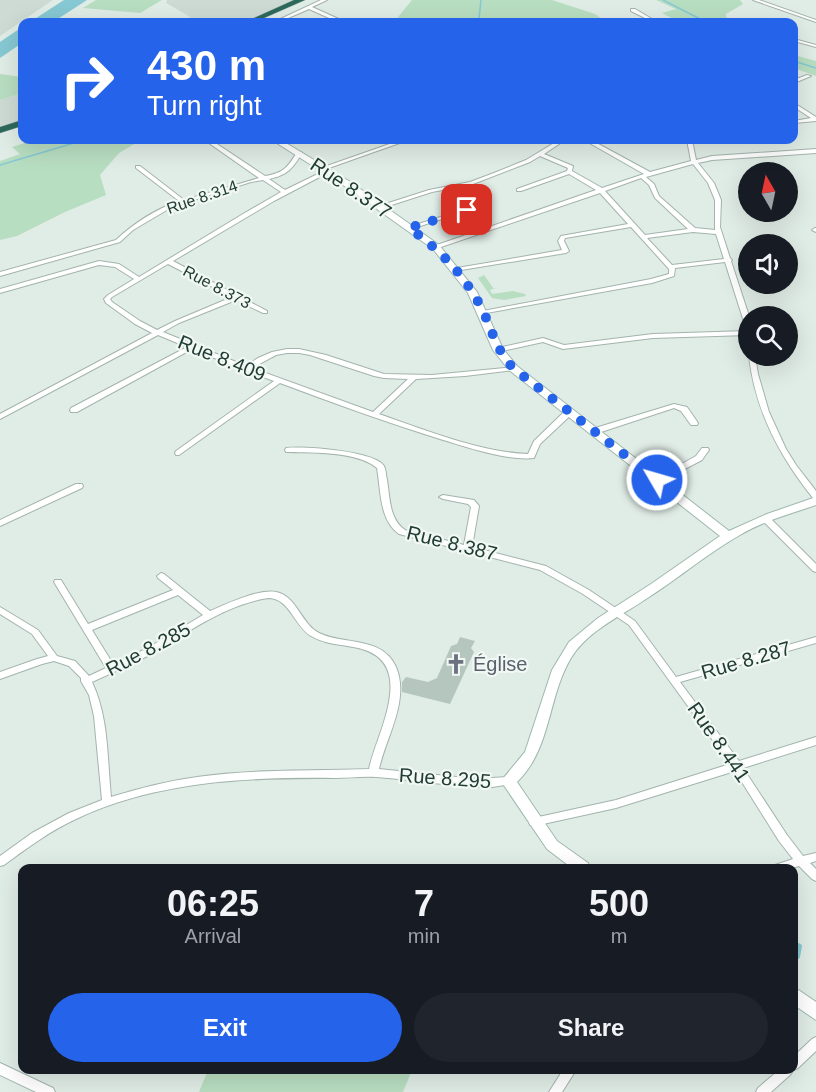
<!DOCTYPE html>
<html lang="en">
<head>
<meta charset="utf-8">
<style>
	:root { --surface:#171b24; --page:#20242c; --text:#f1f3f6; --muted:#9ea1a6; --accent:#2563eb }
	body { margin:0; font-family:Helvetica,sans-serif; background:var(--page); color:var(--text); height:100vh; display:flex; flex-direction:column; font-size:22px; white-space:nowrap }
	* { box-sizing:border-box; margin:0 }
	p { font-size:20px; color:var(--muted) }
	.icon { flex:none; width:33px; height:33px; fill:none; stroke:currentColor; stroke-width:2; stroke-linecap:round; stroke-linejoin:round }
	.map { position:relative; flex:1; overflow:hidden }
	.drawer { position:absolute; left:18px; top:864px; width:780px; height:210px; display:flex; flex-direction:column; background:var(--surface); border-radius:12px; box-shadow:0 6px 24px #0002 }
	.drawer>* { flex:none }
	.hud { position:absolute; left:18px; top:18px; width:780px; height:126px; border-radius:12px; box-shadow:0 6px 24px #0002; background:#2563eb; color:#fff; overflow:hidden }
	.needle { width:39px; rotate:351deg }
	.fabs { position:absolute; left:738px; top:162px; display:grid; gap:12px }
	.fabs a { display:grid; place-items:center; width:60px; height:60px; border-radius:50%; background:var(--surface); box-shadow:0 6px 24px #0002; font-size:30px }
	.pin { position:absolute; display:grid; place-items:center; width:51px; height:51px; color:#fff; margin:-26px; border-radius:12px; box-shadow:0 3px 9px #0006 }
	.me { position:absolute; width:66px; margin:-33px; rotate:308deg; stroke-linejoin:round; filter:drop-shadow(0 0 4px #0008) }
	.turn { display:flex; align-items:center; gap:21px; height:126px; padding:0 30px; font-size:27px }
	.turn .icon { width:78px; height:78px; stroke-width:2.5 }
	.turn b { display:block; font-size:42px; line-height:51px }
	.eta { display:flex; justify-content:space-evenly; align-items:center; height:102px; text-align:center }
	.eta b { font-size:36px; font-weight:700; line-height:42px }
	.primary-button { display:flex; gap:12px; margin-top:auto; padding:12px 30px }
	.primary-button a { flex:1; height:69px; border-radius:36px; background:var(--accent); color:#fff; font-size:24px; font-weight:700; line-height:69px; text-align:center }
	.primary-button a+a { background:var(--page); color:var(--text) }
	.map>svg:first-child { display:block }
	.built { fill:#cedbd5 }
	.green { fill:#b8dec1 }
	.water { fill:#86c8d3 }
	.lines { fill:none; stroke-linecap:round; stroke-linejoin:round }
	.stream-far1 { stroke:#86c8d3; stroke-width:1.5 }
	.stream { stroke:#86c8d3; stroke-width:4 }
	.building { fill:#b5c6bf }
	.street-casing { stroke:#a3b4ad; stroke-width:2 }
	.secondary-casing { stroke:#9eb8ae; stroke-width:2 }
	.highway-casing { stroke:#c1c8c6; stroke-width:1 }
	.street { fill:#fff; fill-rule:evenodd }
	.secondary { fill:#fff; fill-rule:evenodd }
	.highway { fill:#2b695b; fill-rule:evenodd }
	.route { stroke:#2563eb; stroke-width:10; stroke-dasharray:0 18 }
	.labels { text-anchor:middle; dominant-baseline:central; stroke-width:4.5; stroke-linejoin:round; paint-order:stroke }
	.far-street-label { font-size:16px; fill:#203c34; stroke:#f1f8f4 }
	.street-label { font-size:20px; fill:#203c34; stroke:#f1f8f4 }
	.worship-label { font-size:20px; fill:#5b616d; stroke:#f1f8f4; text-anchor:start }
</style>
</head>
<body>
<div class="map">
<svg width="816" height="1092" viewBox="0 0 816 1092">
	<rect width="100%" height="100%" fill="#e0ece6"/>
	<g class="built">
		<polygon points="0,0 53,0 0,36"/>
		<polygon points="167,0 301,0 259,18 240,22 195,22 187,15 166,3"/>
		<polygon points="22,93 22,120 0,126 0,100"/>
	</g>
	<g class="green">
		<polygon points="96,0 162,0 140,13 83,8"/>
		<polygon points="412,0 552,0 595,14 602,19 597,22 394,22"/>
		<polygon points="656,0 740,0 743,4 726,14 726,17 735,22 679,22 662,13 676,9"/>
		<polygon points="794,55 816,61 816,76 794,68"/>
		<polygon points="0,74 22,77 22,93 0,100"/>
		<polygon points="34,140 141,140 119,153 100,175 106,195 65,212 17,236 0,240 0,161 20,154 12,147"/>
		<polygon points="484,275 494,289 499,287 490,290 492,294 513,291 525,294 526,296 504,300 492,298 478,278"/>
		<polygon points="208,1070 412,1070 403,1092 199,1092"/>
	</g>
	<g class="water">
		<polygon points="64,0 87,0 53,22 30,22"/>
		<polygon points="22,27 22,43 0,58 0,42"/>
	</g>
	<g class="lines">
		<g class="stream-far1">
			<polyline points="663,0 706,22"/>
			<polyline points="473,22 479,19 481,0"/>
			<polyline points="794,61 816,68"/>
			<polyline points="0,165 84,140"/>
		</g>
		<polyline class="stream" points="794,943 800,946 798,957 794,956"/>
	</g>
	<polygon class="building" points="460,637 475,641 471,648 474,652 450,704 402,692 402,682 406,677 428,682 437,678 451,646 457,644"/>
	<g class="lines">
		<g class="street-casing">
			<g id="street">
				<polygon points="321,0 327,0 312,7 343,21 343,22 338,22 309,9 279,22 274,22"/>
				<polygon points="753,0 759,0 816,20 816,22"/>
				<polygon points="631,9 635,9 657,22 653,22 631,11"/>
				<polygon points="794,39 816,45 816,47 794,41"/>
				<polygon points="807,75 811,76 794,83 794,80"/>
				<polygon points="794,103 816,117 816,121 794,123 794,121 811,118 794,107"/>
				<path d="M 206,140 L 211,140 L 265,176 C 284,173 288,167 297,152 L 301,152 L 302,153 C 293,168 288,175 269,179 L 285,190 L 326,170 L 331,171 L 274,201 L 173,261 L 267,311 L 267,313 L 263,313 L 236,300 L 179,323 L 163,332 L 246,366 L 258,358 L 272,352 L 287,349 L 299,349 L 326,355 L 384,374 L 432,375 L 515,367 L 516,368 L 513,370 L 465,376 L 416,379 L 379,414 C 425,430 480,452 528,454 L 534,441 L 566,410 L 572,410 L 573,412 L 572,414 L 540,444 L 534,458 C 506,461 467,447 440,439 C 386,422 333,403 280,383 L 179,455 L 176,455 L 175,453 L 176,451 L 274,381 L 244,370 L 192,349 L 77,412 L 71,412 L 70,410 L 71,408 L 187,347 L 158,335 L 0,419 L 0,414 L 152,333 L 135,324 L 106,303 L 104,299 L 108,295 L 134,279 L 115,267 L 99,265 L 0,293 L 0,289 L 99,261 L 119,264 L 139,277 L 243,214 L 281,192 L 263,180 L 251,182 L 172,207 L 133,230 L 120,242 L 0,276 L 0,272 L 116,240 C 133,224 156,209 179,201 L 136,168 L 136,166 L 140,166 L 184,200 L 259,178 L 206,141 ZM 168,264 L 232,297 L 175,321 L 157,330 L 140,321 L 112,302 L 110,299 L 112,297 ZM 287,353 L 299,353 L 310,355 L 374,376 L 384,378 L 408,379 L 373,412 L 252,368 L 276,355 Z"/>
				<polygon points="401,140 408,140 326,169 321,168"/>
				<path d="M 559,140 L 565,140 L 544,154 L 573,166 L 572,171 L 602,188 L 644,174 L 586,141 L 586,140 L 591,140 L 650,172 L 691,161 L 687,140 L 692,140 L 696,160 L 712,156 L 816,149 L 816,153 L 712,160 L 698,163 L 714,183 L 721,200 L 720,227 L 730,258 L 732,260 L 731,261 L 749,316 L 748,327 L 745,325 L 725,262 L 675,268 L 674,276 L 652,283 L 481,314 L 481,312 L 483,311 L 651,279 L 669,274 L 669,269 L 631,227 L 565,238 L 564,241 L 569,251 L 566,253 L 455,271 L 454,270 L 457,268 L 562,250 L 558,241 L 561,236 L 628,224 L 600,193 L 438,248 L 434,248 L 434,246 L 596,190 L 569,174 L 521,191 L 517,191 L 517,189 L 567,171 L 568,168 L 540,156 L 530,162 L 473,184 L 432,192 L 379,209 L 376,207 L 429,190 L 470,182 L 494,173 L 526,160 ZM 693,164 L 708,183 L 715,200 L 715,230 L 695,228 L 659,196 L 654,184 L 646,177 ZM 641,178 L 649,185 L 655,198 L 688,229 L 645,235 L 605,191 ZM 693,232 L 716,234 L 724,259 L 672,265 L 647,238 Z"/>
				<polygon points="465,209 470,210 411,229 406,228"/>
				<polygon points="815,228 816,228 816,232 812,230"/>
				<polygon points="748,331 748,335 653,338 563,349 543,342 498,352 495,350 498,348 543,338 564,345 653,334"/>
				<path d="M 749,356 L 755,356 L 758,374 L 769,412 L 786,449 L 796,465 L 816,491 L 816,498 L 813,498 C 779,456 755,410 749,356 Z"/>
				<polygon points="674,404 687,407 698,423 697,425 691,425 681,411 674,408 598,433 595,433 591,431 592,429"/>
				<path d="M 286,448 C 304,446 375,451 384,466 C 386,470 386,476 387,480 C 390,498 389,519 405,530 L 464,545 L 471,507 L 468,504 L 443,499 L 439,497 L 443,495 L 474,500 L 479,506 L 472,547 L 546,566 L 589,590 L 635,621 L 676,677 L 816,637 L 816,643 L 680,682 L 739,761 L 816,737 L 816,745 L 743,768 L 787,835 L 803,856 L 816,853 L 816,861 L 810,863 L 816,869 L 816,881 L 812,879 L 799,866 L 792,868 L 774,868 L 775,865 L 793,859 L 779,841 L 735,771 L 616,808 L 534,826 L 530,825 L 529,822 L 530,819 L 534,818 L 616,800 L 730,764 L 629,625 L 583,594 L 540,570 L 399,534 C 379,520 381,490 377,468 C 357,451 314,453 289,452 L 286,452 L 285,450 Z"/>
				<polygon points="702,448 708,448 709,450 702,460 660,482 657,482 653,480 696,456"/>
				<polygon points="76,484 82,484 83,486 82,488 0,526 0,520"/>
				<polygon points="766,516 769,517 816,564 816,572 813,571 763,521 762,519"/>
				<path d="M 161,573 L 164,574 L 210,611 C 227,604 257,589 276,592 C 297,596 301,624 319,633 C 343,645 383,636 396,667 C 410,700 386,737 379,769 L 476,779 L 508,777 L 512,778 L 513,781 L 512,784 L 492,787 L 476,787 C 442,785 409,779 376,777 C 362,776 349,778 335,778 C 249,777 156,781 76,819 C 50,831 27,848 4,865 L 0,866 L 0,856 L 32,833 L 69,813 L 102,800 L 94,716 L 89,695 L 81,681 L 81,678 L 69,666 L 54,661 L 42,664 L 0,679 L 0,672 L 37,659 L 48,656 L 32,634 L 0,614 L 0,607 L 38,630 L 57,656 L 75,661 L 89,676 L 106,668 L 54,582 L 55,580 L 61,580 L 88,624 L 173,590 L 158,578 L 157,576 ZM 178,595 L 203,615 L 146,649 L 113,664 L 92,630 ZM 268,598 C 290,598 294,626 311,636 C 327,646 348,644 365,650 C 416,668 376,735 369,769 C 312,771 254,769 197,777 C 168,781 140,788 111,797 C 107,758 109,718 92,682 C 113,672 135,663 155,652 C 191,630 226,605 268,598 Z"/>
				<polygon points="816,1037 816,1051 798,1068 794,1070 793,1070 794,1056 812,1039"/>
				<polygon points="0,1063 53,1088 55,1092 36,1092 0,1075"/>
				<polygon points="563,1070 576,1070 562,1092 549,1092"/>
				<polygon points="779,1070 793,1070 791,1074 771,1092 756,1092 758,1088"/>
			</g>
		</g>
		<g class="secondary-casing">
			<g id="secondary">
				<path d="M 272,140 L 281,140 L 352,183 L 439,245 L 477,292 L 503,349 L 517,366 L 729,531 L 767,514 L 816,497 L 816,505 C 790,514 763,521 740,535 C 708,553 680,577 649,597 C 623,615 588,630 571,658 C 547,698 552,748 517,782 L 557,841 L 588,863 L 590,868 L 572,868 L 547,849 L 501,781 L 525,752 L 552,670 L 569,642 L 598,618 L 651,584 L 720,536 L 509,370 L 493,350 L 468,293 L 433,249 L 346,187 Z"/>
				<polygon points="794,987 816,1002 816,1020 794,1005"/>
			</g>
		</g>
		<g class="highway-casing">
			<g id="highway">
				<polygon points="294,0 305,0 255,22 245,22"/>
				<polygon points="22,120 22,126 0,133 0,127"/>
			</g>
		</g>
		<use href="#street" class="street"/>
		<use href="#secondary" class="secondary"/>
		<use href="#highway" class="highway"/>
	</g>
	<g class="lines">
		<path class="route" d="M 467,210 L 409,228 C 441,251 465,275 483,311 C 493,333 496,349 513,368 L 657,480"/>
	</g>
	<defs>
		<g id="church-bare" transform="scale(1.62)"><path d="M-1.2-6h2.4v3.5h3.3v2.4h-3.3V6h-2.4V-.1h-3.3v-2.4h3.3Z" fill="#6b7280" stroke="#f1f8f4" stroke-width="2.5" paint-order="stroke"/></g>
	</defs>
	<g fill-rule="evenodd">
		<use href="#church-bare" x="456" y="664"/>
	</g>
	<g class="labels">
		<g class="far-street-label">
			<text transform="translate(202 197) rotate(-19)">Rue 8.314</text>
			<text transform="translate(217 287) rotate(28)">Rue 8.373</text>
		</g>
		<g class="street-label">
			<text transform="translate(351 188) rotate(34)">Rue 8.377</text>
			<text transform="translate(222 358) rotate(22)">Rue 8.409</text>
			<text transform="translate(452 543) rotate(14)">Rue 8.387</text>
			<text transform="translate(148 649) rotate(-28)">Rue 8.285</text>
			<text transform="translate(746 660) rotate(-16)">Rue 8.287</text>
			<text transform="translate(719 742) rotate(55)">Rue 8.441</text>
			<text transform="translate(445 778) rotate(4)">Rue 8.295</text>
		</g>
		<g class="worship-label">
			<text x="473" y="664">Église</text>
		</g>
	</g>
</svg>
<div class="fabs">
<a><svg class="needle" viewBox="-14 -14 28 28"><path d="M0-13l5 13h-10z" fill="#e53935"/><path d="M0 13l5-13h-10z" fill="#9ea1a6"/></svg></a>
<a><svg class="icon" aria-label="sound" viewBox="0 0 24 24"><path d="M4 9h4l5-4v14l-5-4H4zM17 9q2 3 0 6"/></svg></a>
<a><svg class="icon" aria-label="search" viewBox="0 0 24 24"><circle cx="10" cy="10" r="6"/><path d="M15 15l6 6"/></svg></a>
</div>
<div class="pin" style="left:467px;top:210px;background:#d93025"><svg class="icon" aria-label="arrive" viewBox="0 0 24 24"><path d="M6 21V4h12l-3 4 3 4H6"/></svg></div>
<svg class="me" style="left:657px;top:480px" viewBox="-20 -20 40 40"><circle r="17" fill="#2563eb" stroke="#fff" stroke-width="3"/><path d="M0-11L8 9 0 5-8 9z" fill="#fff"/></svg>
<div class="hud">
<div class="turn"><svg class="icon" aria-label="right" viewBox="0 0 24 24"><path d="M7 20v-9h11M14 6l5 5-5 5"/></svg><div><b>430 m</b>Turn right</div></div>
</div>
<section class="drawer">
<div class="eta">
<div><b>06:25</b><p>Arrival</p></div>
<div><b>7</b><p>min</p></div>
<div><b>500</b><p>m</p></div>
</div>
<div class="primary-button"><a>Exit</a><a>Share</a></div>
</section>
</div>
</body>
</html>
